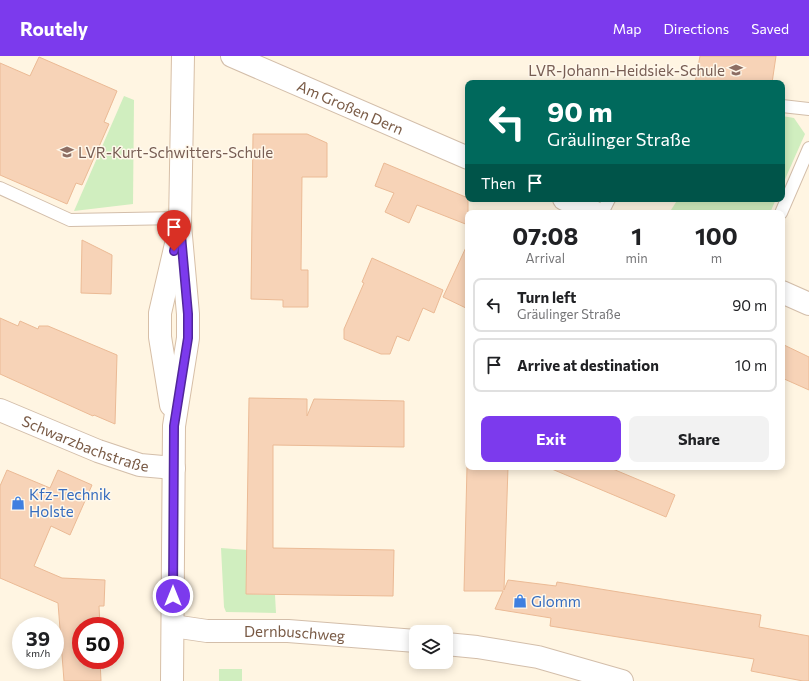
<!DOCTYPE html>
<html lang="en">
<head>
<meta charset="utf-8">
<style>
	:root { --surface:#fff; --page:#f2f2f2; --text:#202124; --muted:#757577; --line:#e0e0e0; --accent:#7c3aed }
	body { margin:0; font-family:Commissioner,sans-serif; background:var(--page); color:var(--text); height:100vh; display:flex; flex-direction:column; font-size:15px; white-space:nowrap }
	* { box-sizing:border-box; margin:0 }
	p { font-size:13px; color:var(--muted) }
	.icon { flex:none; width:22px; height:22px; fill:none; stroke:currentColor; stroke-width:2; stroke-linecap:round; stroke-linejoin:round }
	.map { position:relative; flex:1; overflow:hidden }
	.panel { position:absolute; left:465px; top:154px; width:320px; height:260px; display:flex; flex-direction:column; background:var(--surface); border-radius:8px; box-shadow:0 2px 10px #0003 }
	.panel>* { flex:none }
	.banner { position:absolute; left:465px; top:24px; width:320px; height:122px; border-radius:8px; box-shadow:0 2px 10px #0003; background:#00695c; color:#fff; overflow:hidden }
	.tools { position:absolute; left:409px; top:569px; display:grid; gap:8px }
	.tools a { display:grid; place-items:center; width:44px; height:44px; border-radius:8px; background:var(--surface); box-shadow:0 2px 10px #0003; font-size:20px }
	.speed { position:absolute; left:12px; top:561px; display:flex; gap:8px; font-size:20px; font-weight:700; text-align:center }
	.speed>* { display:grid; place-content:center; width:52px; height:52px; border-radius:50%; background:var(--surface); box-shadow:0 2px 10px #0003; line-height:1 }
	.speed small { font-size:10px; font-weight:400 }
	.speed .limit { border:6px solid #d22; background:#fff; color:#111 }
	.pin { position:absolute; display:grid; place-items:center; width:34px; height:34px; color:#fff; margin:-41px -17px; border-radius:50% 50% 50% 0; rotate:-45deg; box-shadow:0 0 4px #0007 }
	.pin .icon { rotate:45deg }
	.me { position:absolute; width:44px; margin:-22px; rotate:0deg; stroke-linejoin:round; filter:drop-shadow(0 0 3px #0008) }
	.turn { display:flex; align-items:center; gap:14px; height:84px; padding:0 16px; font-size:18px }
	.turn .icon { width:52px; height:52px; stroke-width:2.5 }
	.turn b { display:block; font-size:28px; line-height:34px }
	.then { display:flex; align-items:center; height:38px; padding:0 16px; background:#0003; gap:8px; font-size:15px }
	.eta { display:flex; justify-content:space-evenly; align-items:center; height:68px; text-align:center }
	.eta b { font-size:24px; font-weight:700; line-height:28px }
	.primary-button { display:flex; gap:8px; margin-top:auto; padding:8px 16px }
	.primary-button a { flex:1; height:46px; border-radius:8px; background:var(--accent); color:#fff; font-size:16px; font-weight:700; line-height:46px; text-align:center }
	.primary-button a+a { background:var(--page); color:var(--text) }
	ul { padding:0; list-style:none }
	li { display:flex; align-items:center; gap:12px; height:54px; margin:0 8px 6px; padding:0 8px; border:2px solid var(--line); border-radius:8px }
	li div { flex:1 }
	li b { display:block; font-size:15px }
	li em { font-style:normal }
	header { display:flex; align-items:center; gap:24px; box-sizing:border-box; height:56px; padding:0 20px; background:var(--accent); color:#fff }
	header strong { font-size:19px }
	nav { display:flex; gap:22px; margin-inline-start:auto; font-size:14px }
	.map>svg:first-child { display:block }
	.green { fill:#d0eebf }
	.building { fill:#f7d3b7; stroke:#ebba95 }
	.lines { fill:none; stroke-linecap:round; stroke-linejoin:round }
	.service-casing { stroke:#d3beaa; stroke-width:14 }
	.minor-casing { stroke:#d3beaa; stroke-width:24 }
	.secondary-casing { stroke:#d7bfa7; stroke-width:24 }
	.service { stroke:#fff; stroke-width:12 }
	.minor { stroke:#fff; stroke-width:22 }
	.secondary { stroke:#fff; stroke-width:22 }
	.route-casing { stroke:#51269a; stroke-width:10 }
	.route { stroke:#7c3aed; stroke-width:7 }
	.labels { text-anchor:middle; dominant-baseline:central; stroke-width:3; stroke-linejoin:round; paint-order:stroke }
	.education-label { font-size:15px; fill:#785e54; stroke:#fff8eb; text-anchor:end }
	.street-label { font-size:15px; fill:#795a45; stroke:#fff8eb }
	.shop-label { font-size:15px; fill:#366cbe; stroke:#fff8eb; text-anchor:start }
</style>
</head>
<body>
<header>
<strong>Routely</strong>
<nav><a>Map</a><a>Directions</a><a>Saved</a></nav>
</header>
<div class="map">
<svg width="809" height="625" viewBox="0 0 809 625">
	<rect width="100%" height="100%" fill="#fff5e2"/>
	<g class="green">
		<polygon points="124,40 134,44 133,148 74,155"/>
		<polygon points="782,60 794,62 805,78 782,130"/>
		<polygon points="678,143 776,143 770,157 678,157 671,154"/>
		<polygon points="221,492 247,494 246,538 275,539 276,557 226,556 224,551"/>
		<rect x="219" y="613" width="23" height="12"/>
	</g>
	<g class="building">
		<polygon points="700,0 776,0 772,27 695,27"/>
		<polygon points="39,1 117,35 104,66 109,68 82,129 76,127 67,148 0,119 0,7 30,20"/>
		<polygon points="253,78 307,78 327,87 327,121 302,121 301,214 308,214 308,251 283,251 283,244 251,243"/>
		<polygon points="384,107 468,142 468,169 417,149 409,167 385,156 394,137 375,130"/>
		<polygon points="82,184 112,199 111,238 81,237"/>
		<polygon points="468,187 468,253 443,241"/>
		<polygon points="372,202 443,234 434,257 423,252 409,285 397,280 390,298 381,298 344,283 344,273 364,227 362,226"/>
		<polygon points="0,262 18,270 20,265 38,273 39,270 48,270 117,299 115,368 94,359 93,360 0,318"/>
		<polygon points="782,288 809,301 809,334 782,322"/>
		<polygon points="249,342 307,343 307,360 314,343 404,345 404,391 273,389 273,492 394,494 393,540 246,538"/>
		<polygon points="467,411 508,411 504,534 508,524 556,530 557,526 761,559 759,571 809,580 809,625 803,625 751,615 754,603 550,570 551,562 495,553 503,535 464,535"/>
		<polygon points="547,411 608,411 675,439 666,461"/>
		<polygon points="7,414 50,432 58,414 92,429 70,479 51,470 34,510 62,522 105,524 104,550 99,550 100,570 81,570 81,604 100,604 101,625 64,625 58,547 0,522 0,430"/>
	</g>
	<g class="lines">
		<g class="service-casing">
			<g id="service">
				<polyline points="782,50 809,53"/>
				<polyline points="0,132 70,164 180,162"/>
				<polyline points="602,157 609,143"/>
				<polyline points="781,157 809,92"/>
			</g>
		</g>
		<g class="minor-casing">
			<g id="minor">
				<path id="s1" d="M 232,0 L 468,102"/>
				<polyline points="564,143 596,157"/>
				<polyline points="782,236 809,248"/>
				<path id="s2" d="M 0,354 L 98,395 L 140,409 L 174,412"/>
				<path id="s3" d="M 173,570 L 207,575 L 288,575 L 416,585"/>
				<polyline points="446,588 477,591 538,601 622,625"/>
			</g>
		</g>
		<g class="secondary-casing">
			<g id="secondary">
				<polyline points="171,349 160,281 160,257 176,188"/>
				<polyline points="172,625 174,370 188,282 188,258 180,169 183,0"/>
			</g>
		</g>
		<use href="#service" class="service"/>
		<use href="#minor" class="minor"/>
		<use href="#secondary" class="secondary"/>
	</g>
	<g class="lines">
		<g class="route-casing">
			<polyline id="route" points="173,540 174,370 188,282 188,258 180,168 174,195"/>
		</g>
		<use href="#route" class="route"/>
	</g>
	<defs>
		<g id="school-bare" transform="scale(1.08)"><path d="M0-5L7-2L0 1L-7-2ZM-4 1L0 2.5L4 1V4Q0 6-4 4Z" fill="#8d6e63" stroke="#fff8eb" stroke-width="2.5" paint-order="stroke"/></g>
		<g id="shop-bare" transform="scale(1.08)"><path d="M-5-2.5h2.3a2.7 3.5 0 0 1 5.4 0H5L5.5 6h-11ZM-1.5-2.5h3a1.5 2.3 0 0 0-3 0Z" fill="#3f7fe0" stroke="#fff8eb" stroke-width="2.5" paint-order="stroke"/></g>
	</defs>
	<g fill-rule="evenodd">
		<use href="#school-bare" x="736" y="14"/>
		<use href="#school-bare" x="67" y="96"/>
		<use href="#shop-bare" x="18" y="447"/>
		<use href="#shop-bare" x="520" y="545"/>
	</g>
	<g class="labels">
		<g class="education-label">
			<text x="725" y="14">LVR-Johann-Heidsiek-Schule</text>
			<text x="78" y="96" text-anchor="start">LVR-Kurt-Schwitters-Schule</text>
		</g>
		<g class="street-label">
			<text stroke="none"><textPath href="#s1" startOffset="129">Am Großen Dern</textPath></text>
			<text stroke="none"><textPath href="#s2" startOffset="92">Schwarzbachstraße</textPath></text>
			<text stroke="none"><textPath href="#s3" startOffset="122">Dernbuschweg</textPath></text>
		</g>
		<g class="shop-label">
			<text x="29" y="438">Kfz-Technik<tspan x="29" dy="17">Holste</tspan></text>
			<text x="531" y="545">Glomm</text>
		</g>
	</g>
</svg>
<div class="tools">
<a><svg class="icon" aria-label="layers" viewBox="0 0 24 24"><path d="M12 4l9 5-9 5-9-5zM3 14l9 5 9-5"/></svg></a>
</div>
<div class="speed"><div>39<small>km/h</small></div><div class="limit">50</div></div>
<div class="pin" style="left:174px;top:195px;background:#d93025"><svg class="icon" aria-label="arrive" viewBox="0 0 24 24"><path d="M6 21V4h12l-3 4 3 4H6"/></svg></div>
<svg class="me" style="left:173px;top:540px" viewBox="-20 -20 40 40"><circle r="17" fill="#7c3aed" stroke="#fff" stroke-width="3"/><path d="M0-11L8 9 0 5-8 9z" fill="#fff"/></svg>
<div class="banner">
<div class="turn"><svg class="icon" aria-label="left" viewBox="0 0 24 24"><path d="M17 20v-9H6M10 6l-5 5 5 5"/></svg><div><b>90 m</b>Gräulinger Straße</div></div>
<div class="then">Then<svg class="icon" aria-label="arrive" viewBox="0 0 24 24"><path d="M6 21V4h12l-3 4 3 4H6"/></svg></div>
</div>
<section class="panel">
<div class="eta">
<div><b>07:08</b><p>Arrival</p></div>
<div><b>1</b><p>min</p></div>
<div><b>100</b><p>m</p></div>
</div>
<ul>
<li><svg class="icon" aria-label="left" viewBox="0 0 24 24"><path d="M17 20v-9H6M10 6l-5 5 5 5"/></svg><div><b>Turn left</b><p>Gräulinger Straße</p></div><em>90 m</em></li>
<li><svg class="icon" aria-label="arrive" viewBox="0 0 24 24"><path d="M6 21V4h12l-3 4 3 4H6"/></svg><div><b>Arrive at destination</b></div><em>10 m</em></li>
</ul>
<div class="primary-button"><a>Exit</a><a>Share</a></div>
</section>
</div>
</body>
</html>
